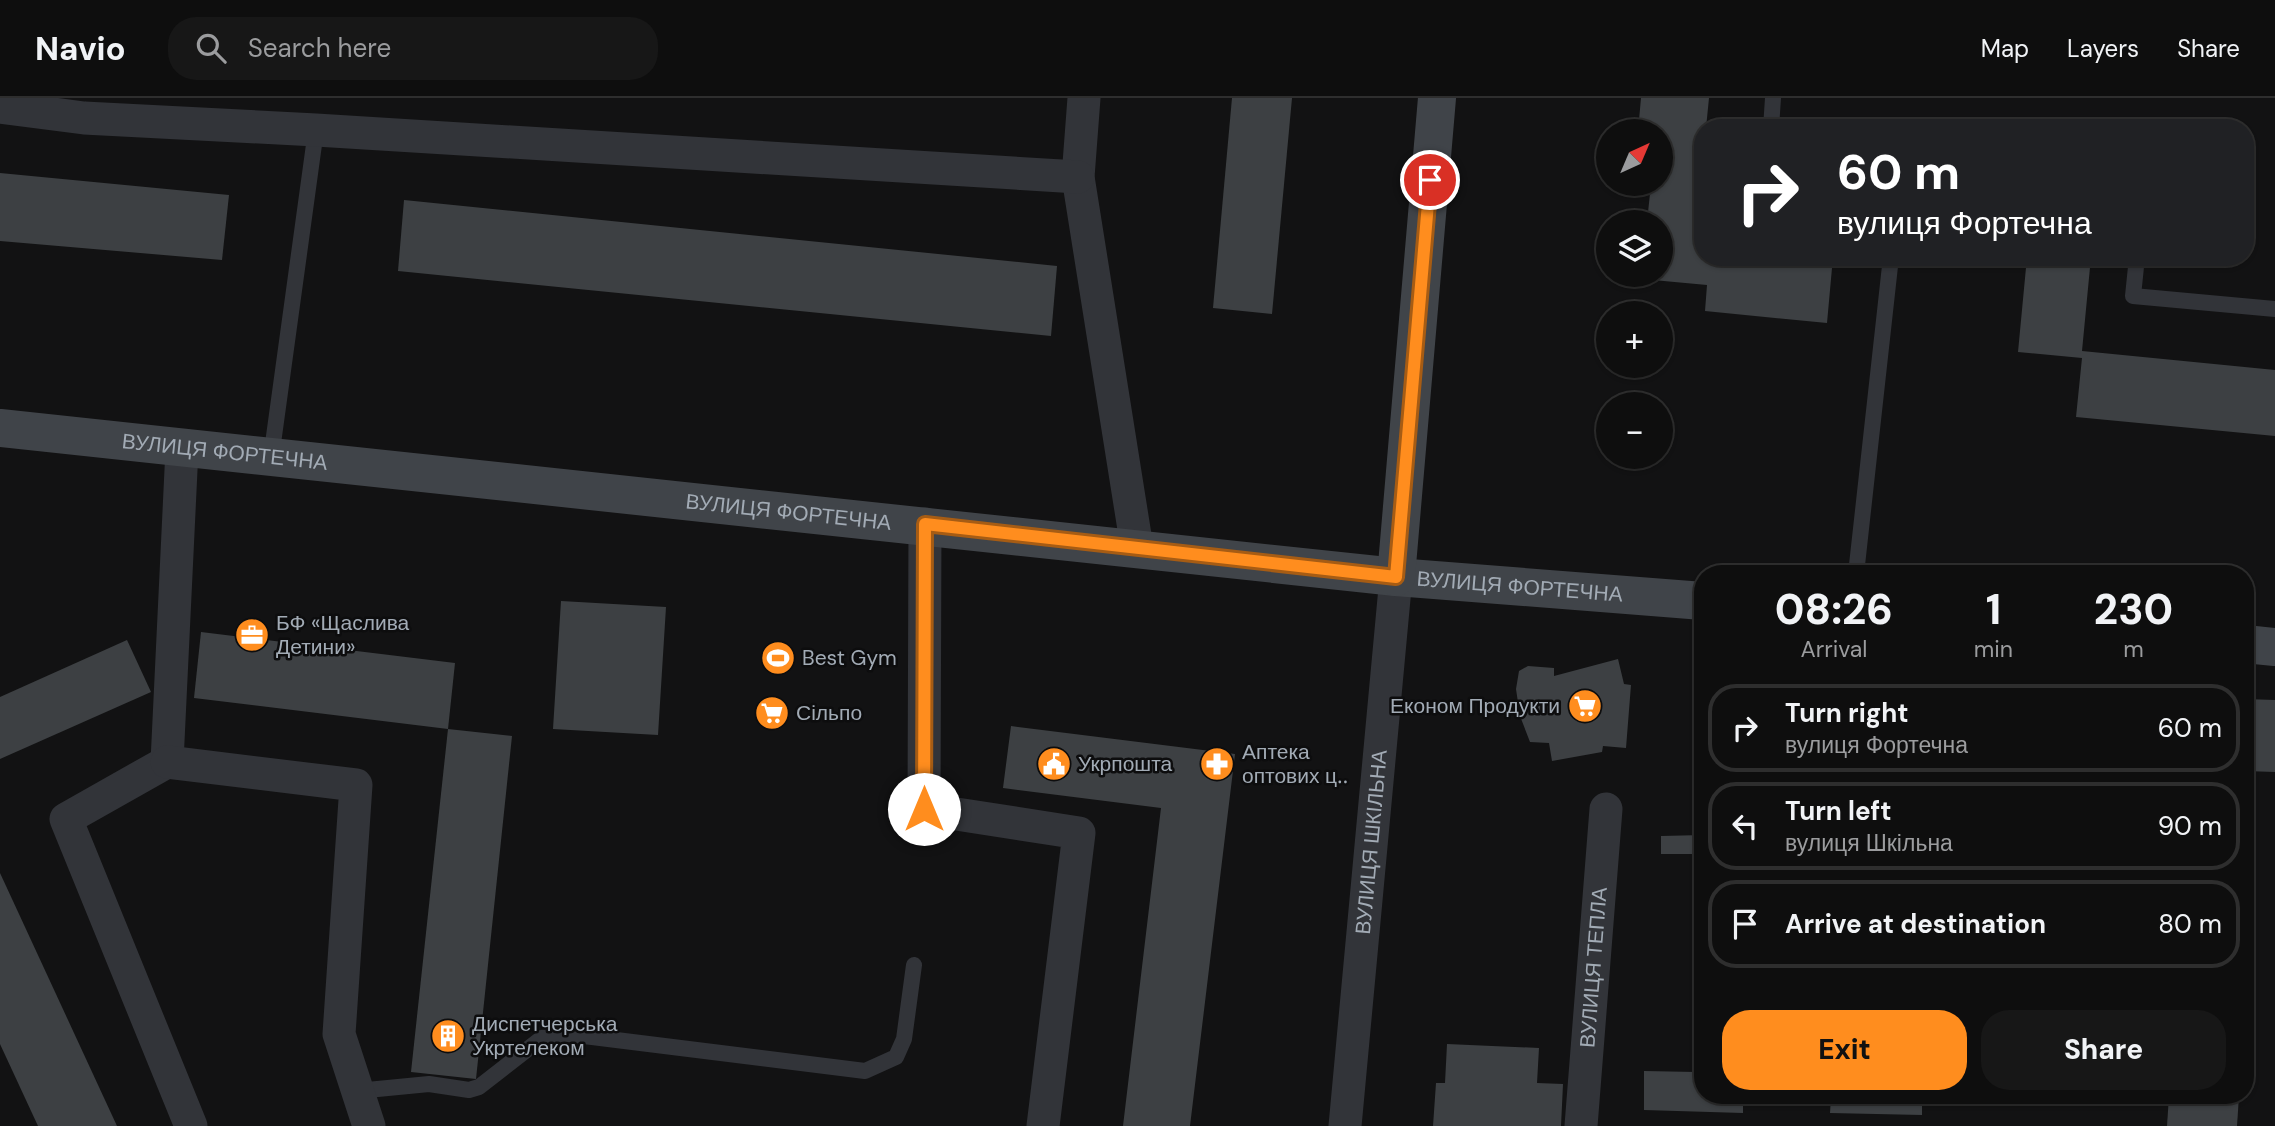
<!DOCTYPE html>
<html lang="en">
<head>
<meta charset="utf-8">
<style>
	:root { --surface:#0e0e0e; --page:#171717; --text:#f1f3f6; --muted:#9b9c9e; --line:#2e2e2e; --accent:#ff8d1e }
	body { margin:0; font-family:"DM Sans",sans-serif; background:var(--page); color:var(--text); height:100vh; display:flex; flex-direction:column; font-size:26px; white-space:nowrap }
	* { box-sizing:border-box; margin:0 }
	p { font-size:23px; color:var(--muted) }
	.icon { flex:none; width:38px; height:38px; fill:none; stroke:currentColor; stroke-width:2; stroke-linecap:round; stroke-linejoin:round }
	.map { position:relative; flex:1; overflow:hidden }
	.sheet { position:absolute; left:1694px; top:467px; width:560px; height:539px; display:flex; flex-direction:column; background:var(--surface); border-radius:28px; box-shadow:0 2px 5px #0004,0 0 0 2px var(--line) }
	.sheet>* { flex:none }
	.banner { position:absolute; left:1694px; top:21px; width:560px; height:147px; border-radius:28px; box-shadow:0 2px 5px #0004,0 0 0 2px var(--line); background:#202124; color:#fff; overflow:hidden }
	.needle { width:46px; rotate:44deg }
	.controls { position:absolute; left:1596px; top:21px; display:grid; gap:14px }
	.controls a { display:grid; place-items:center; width:77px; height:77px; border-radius:50%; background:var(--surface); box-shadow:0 2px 5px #0004,0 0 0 2px var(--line); font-size:35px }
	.pin { position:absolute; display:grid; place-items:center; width:60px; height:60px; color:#fff; margin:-30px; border:4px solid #fff; border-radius:50%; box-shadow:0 2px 7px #0007 }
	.me { position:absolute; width:77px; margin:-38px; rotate:0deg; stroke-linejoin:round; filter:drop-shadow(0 0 5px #0008) }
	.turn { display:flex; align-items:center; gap:24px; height:147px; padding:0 28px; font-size:32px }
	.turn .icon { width:91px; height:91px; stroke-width:2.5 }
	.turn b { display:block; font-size:49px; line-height:60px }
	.eta { display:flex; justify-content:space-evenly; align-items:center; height:119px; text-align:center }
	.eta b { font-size:42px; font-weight:800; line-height:49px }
	.primary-button { display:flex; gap:14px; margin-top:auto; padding:14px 28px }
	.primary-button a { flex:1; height:80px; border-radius:28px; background:var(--accent); color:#111; font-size:28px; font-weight:800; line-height:80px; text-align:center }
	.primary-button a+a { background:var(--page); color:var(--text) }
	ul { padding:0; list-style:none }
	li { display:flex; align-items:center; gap:21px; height:88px; margin:0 14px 10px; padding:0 14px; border:4px solid var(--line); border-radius:28px }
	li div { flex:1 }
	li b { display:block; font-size:26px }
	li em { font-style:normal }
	header { display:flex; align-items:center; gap:42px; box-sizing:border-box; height:98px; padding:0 35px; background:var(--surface); border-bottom:2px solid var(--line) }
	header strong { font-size:33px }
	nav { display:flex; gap:38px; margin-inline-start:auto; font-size:24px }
	.search { width:490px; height:63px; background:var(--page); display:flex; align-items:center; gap:18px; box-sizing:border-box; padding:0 24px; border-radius:28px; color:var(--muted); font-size:26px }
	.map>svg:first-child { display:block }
	.building { fill:#3d4043 }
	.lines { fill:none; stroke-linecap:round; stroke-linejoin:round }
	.lane { stroke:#323439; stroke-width:16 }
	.street { stroke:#323439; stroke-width:33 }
	.secondary { stroke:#404449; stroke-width:38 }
	.route-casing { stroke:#a65c14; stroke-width:18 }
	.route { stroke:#ff8d1e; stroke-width:12 }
	.labels { text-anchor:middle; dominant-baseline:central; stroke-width:5; stroke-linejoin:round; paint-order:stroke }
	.street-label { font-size:21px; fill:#a2abb5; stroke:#0d0d0e }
	.poi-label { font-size:21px; fill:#a2abb5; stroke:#0d0d0e; text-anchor:start }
</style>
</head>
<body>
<header>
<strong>Navio</strong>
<div class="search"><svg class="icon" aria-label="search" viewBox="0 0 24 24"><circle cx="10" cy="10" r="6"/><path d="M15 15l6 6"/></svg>Search here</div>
<nav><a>Map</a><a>Layers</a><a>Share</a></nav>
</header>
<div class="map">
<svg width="2275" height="1028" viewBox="0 0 2275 1028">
	<rect width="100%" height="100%" fill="#121213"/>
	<g class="building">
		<polygon points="1232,0 1292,0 1272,216 1213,210"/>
		<polygon points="1641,0 1709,0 1706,30 1703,30 1703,159 1833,159 1827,225 1705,213 1707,187 1642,181 1642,177 1661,177 1661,124 1647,124 1651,86 1661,86 1661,33 1638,33"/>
		<polygon points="0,75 229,97 222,162 0,143"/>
		<polygon points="404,102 1057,168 1051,238 398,173"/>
		<polygon points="2027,159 2091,159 2082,253 2275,272 2275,338 2076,319 2082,260 2018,254"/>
		<polygon points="561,503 666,509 658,637 553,631"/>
		<polygon points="201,534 455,565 448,631 194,600"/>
		<polygon points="127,542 151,594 0,661 0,599"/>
		<polygon points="1618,561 1624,586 1631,587 1626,650 1603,648 1602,654 1552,663 1549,645 1530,644 1520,618 1516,591 1519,573 1528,568 1554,570 1554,578"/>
		<polygon points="2245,601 2275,602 2275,674 2245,673"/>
		<polygon points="1011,628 1235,656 1190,1028 1123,1028 1161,710 1003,690"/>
		<polygon points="448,631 512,638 476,981 411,974"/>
		<polygon points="1703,737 1703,789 1698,789 1698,756 1661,756 1661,738"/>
		<polygon points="2245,772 2253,773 2248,818 2245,818"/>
		<polygon points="0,775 117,1028 38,1028 0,946"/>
		<polygon points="2245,848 2255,848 2248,928 2245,928"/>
		<polygon points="1447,946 1539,950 1537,985 1563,986 1561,1028 1433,1028 1436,985 1445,985"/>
		<polygon points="1697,961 1703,961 1703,998 1743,998 1743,1015 1644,1012 1644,973 1696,974"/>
		<polygon points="1831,998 1922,998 1922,1017 1830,1015"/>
		<polygon points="2169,998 2239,998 2237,1028 2167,1028"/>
	</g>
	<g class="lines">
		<g class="lane">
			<polyline points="1771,30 1773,0"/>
			<polyline points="2137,159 2133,198 2275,211"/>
			<polyline points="271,360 316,32"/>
			<polyline points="1856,476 1891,159"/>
			<polyline points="357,993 429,986 469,992 479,989 542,940 568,936 865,973 896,959 904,941 914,867"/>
		</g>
		<g class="street">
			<polyline points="1084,0 1078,79 1137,450"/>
			<polyline points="0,9 84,20 316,32 1078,79"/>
			<polyline points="182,351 167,664 66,721 191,1028"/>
			<polyline points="925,426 924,711 1079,735 1043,1028"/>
			<polyline points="167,664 356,687 339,936 369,1028"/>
			<path id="s1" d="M 1345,1028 L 1396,479"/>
			<path id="s2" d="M 1581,1028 L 1606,711"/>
		</g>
		<g class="secondary">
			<path id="s3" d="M 0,330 L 1396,479 L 1703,503"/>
			<polyline points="1396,479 1437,0"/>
			<polyline points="2245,546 2275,549"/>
		</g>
	</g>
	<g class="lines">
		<g class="route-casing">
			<polyline id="route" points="924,711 925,426 1396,479 1430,82"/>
		</g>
		<use href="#route" class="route"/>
	</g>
	<defs>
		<g id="office-disc" transform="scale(1.75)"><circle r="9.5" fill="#ff8d1e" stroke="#0d0d0e"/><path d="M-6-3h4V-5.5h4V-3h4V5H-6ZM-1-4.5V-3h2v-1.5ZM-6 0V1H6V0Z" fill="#fff"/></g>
		<g id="stadium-disc" transform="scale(1.75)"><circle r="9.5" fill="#ff8d1e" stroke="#0d0d0e"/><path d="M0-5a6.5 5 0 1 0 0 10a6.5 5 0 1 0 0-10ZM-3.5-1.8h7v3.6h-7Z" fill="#fff"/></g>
		<g id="supermarket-disc" transform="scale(1.75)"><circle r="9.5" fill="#ff8d1e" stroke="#0d0d0e"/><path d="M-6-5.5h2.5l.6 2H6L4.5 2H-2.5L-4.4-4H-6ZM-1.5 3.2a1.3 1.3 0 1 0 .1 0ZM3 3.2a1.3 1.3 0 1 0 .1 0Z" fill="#fff"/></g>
		<g id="civic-disc" transform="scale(1.75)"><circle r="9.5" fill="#ff8d1e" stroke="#0d0d0e"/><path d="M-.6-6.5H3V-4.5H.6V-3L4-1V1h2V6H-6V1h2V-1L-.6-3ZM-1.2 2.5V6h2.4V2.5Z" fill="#fff"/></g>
		<g id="pharmacy-disc" transform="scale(1.75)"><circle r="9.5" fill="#ff8d1e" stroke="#0d0d0e"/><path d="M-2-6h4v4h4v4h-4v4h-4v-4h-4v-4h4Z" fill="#fff"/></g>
		<g id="building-disc" transform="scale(1.75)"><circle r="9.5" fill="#ff8d1e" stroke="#0d0d0e"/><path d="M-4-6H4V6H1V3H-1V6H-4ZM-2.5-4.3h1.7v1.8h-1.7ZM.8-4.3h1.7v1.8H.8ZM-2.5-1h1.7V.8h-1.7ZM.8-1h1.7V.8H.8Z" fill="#fff"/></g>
	</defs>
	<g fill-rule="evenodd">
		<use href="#office-disc" x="252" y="537"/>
		<use href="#stadium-disc" x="778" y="560"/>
		<use href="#supermarket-disc" x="1585" y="608"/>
		<use href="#supermarket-disc" x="772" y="615"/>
		<use href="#civic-disc" x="1054" y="666"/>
		<use href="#pharmacy-disc" x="1217" y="666"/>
		<use href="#building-disc" x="448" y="938"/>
	</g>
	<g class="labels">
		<g class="street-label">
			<text stroke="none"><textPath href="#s3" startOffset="226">ВУЛИЦЯ ФОРТЕЧНА</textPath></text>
			<text stroke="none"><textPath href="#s3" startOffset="793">ВУЛИЦЯ ФОРТЕЧНА</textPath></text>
			<text stroke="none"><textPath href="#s3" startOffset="1528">ВУЛИЦЯ ФОРТЕЧНА</textPath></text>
			<text stroke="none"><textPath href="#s1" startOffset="285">ВУЛИЦЯ ШКІЛЬНА</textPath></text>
			<text stroke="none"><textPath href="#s2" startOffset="159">ВУЛИЦЯ ТЕПЛА</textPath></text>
		</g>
		<g class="poi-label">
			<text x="276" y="525">БФ «Щаслива<tspan x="276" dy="24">Детини»</tspan></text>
			<text x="802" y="560">Best Gym</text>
			<text x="1560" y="608" text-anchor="end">Економ Продукти</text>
			<text x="796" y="615">Сільпо</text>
			<text x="1242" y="654">Аптека<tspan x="1242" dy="24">оптових ц‥</tspan></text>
			<text x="1078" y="666">Укрпошта</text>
			<text x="472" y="926">Диспетчерська<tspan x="472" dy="24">Укртелеком</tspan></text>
		</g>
	</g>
</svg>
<div class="controls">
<a><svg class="needle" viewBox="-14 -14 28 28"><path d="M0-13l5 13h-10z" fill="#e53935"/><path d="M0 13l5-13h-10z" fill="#9b9c9e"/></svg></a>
<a><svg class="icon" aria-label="layers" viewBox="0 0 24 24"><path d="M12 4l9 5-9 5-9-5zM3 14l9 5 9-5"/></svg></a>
<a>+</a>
<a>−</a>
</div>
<div class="pin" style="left:1430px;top:82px;background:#d93025"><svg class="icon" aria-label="arrive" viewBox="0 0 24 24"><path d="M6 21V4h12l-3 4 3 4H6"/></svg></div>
<svg class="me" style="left:924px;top:711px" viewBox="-20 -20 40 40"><circle r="19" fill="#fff"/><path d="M0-13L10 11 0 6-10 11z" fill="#ff8d1e"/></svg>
<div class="banner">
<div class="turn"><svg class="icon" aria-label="right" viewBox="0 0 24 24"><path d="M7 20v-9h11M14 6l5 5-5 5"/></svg><div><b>60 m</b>вулиця Фортечна</div></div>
</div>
<section class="sheet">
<div class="eta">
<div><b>08:26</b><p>Arrival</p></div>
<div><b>1</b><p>min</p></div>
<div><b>230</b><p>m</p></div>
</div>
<ul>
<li><svg class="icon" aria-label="right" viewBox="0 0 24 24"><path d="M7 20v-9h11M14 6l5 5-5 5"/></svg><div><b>Turn right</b><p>вулиця Фортечна</p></div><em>60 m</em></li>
<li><svg class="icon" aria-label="left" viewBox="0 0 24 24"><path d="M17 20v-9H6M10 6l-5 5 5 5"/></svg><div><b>Turn left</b><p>вулиця Шкільна</p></div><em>90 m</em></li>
<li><svg class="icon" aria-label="arrive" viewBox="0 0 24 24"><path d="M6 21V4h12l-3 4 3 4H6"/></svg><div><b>Arrive at destination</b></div><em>80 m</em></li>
</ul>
<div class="primary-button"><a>Exit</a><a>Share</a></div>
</section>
</div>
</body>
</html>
